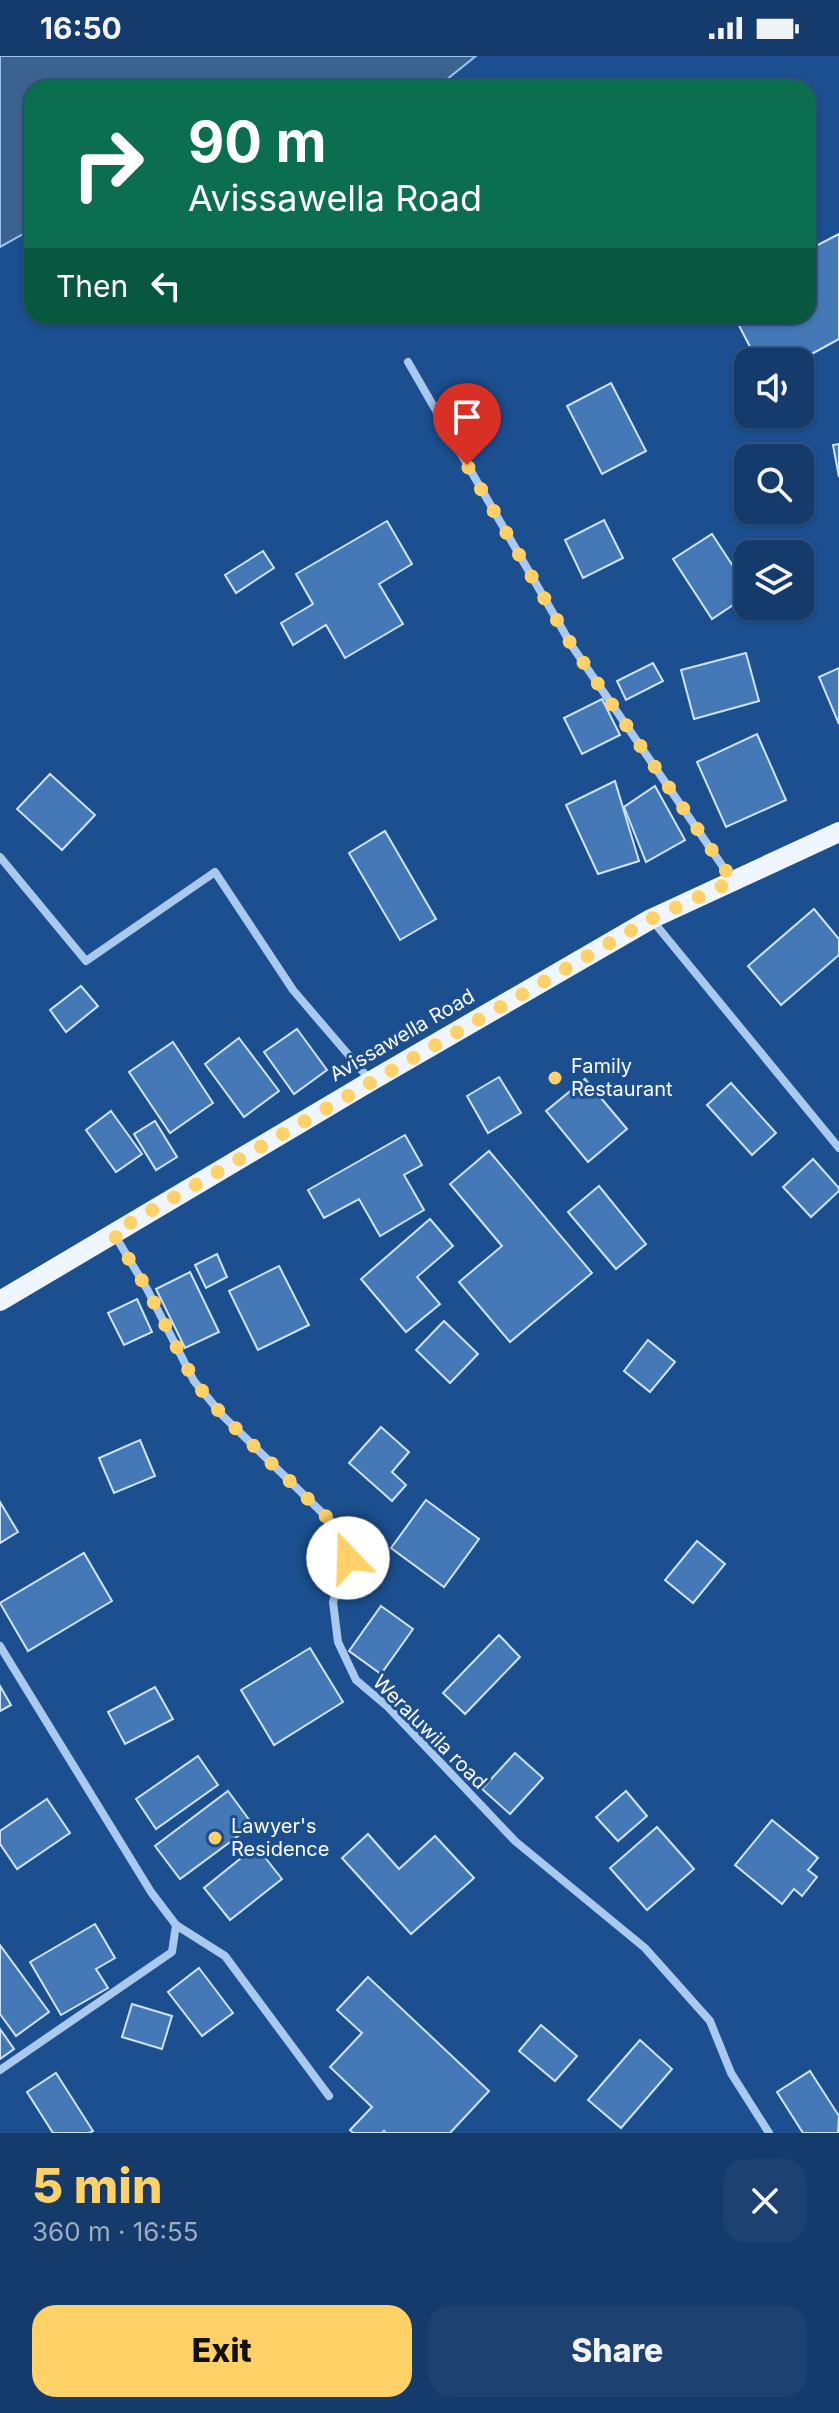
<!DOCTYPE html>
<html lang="en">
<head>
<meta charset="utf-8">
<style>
	:root { --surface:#143b6b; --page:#1d4271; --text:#f1f3f6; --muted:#9dadc1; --line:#33557e; --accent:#ffd166 }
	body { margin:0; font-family:Inter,sans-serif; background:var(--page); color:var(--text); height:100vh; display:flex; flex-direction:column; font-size:30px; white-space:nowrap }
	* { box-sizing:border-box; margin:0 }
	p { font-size:26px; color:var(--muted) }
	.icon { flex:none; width:44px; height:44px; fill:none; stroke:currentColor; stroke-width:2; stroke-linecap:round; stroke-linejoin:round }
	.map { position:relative; height:2077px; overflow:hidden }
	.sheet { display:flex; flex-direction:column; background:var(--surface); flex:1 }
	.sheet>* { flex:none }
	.guide { position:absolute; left:24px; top:24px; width:792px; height:244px; border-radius:24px; box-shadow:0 2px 6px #0004,0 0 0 2px var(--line); background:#0b6e4f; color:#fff; overflow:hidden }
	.buttons { position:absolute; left:734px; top:292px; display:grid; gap:16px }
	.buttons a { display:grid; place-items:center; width:80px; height:80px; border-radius:16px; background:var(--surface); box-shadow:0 2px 6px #0004,0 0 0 2px var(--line); font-size:40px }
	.pin { position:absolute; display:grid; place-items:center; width:68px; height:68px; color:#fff; margin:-82px -34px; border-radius:50% 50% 50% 0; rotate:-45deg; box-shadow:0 0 8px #0007 }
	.pin .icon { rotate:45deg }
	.me { position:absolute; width:88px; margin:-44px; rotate:339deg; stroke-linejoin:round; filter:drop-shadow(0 0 6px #0008) }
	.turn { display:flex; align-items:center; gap:28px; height:168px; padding:0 32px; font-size:36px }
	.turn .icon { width:104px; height:104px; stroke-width:2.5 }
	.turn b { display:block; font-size:56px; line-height:68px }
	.then { display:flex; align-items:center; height:76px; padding:0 32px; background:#0003; gap:16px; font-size:30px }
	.round { display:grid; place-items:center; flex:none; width:84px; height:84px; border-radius:24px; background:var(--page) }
	.summary { display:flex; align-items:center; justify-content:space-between; height:136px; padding:0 32px }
	h1 { font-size:48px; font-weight:800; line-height:60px; color:var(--accent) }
	.action { display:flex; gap:16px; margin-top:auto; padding:16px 32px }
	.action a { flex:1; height:92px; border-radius:24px; background:var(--accent); color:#111; font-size:32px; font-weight:800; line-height:92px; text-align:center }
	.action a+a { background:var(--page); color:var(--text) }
	.status { display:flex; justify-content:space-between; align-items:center; height:56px; padding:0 40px; background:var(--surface); direction:ltr }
	.status svg { height:22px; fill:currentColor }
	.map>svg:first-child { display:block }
	.water { fill:#3c6290; stroke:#9cc4f0; stroke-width:2 }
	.building { fill:#4478b7; stroke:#cfe3fa; stroke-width:2 }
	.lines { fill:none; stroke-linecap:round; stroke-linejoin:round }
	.street { stroke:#a9c9ee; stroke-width:8 }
	.primary { stroke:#f0f6ff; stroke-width:20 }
	.route { stroke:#ffd166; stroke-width:14; stroke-dasharray:0 25.2 }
	.poi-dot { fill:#ffd166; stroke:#1b4f8f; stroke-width:3 }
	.labels { text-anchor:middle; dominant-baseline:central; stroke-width:6; stroke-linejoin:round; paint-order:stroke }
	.street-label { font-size:20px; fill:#fff; stroke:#1b4f8f }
	.poi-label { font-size:20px; fill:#fff; stroke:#1b4f8f; text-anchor:start }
</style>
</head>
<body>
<div class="status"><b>16:50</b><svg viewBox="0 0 49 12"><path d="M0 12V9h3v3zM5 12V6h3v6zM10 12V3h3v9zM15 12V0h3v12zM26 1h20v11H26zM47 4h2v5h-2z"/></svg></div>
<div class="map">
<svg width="839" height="2077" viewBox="0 0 839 2077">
	<rect width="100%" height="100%" fill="#1b4f8f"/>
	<polygon class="water" points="0,0 476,0 436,32 32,32 32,173 0,191"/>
	<g class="building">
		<polygon points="839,178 839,283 797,306 758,306 734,260 808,260 808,194"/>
		<polygon points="611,327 646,395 602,418 567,350"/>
		<polygon points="839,388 839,421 833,389"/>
		<polygon points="604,464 623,502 583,522 565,484"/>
		<polygon points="387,465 412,508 379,528 403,568 345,602 326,569 293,589 281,567 313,548 296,518"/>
		<polygon points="712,478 748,533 748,539 712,563 673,503"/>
		<polygon points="263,495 274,512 236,537 225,519"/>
		<polygon points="746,597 759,645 694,663 681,614"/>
		<polygon points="653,607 663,625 626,644 617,625"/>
		<polygon points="839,612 839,668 819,621"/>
		<polygon points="602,643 620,679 582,698 564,662"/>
		<polygon points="757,678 786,744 726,771 697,706"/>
		<polygon points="50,718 95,759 62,794 17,753"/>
		<polygon points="615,725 639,805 598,818 566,749"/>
		<polygon points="655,730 685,784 646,806 624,751"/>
		<polygon points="385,775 436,863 400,884 349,797"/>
		<polygon points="814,853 839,883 839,899 781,949 748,910"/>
		<polygon points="81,930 98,950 66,976 50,954"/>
		<polygon points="297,973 327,1014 294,1038 264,996"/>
		<polygon points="239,982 279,1035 244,1061 205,1008"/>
		<polygon points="173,986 213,1047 170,1077 129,1016"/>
		<polygon points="499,1021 521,1057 488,1077 467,1040"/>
		<polygon points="585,1023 627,1073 588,1106 546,1055"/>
		<polygon points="731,1027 776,1077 752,1099 707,1049"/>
		<polygon points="111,1055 142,1098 116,1116 86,1074"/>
		<polygon points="155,1065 177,1101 156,1114 134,1078"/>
		<polygon points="405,1079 422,1109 404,1119 424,1154 380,1180 359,1143 324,1162 308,1134"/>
		<polygon points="489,1095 592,1217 510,1286 459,1226 502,1190 450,1128"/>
		<polygon points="813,1103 839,1132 839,1135 811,1161 783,1131"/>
		<polygon points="599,1130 646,1188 616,1213 568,1156"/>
		<polygon points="430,1163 453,1190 417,1221 440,1248 406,1276 361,1223"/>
		<polygon points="217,1198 227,1221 206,1232 195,1209"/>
		<polygon points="279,1210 309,1269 258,1294 229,1235"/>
		<polygon points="190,1216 219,1276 185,1292 156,1233"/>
		<polygon points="137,1243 152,1276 124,1289 108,1257"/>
		<polygon points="444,1265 478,1298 450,1327 416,1294"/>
		<polygon points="648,1284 675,1306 650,1336 624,1315"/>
		<polygon points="381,1371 409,1396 392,1416 406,1429 392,1445 349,1407"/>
		<polygon points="140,1384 155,1420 114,1437 99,1402"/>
		<polygon points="426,1444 479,1483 444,1531 391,1492"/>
		<polygon points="0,1446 18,1476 0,1487"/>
		<polygon points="697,1485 725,1508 693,1547 665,1524"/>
		<polygon points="84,1497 112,1545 28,1595 0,1547"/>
		<polygon points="381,1550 413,1573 381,1618 349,1595"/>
		<polygon points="499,1579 520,1601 465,1658 443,1637"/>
		<polygon points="310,1592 343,1646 274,1689 241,1634"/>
		<polygon points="0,1630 11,1649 0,1655"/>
		<polygon points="155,1631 173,1663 125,1688 108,1656"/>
		<polygon points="515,1697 543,1722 510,1758 482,1733"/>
		<polygon points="198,1700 218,1729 156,1773 136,1743"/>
		<polygon points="228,1735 253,1769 180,1823 155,1790"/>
		<polygon points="626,1735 647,1760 618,1785 596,1761"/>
		<polygon points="47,1743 70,1777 17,1813 0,1788 0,1775"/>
		<polygon points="772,1764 818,1802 808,1814 817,1821 802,1840 794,1833 782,1848 735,1809"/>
		<polygon points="657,1771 694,1813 647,1854 610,1812"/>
		<polygon points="368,1778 399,1813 435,1780 474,1822 411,1878 342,1802"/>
		<polygon points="256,1790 282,1823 230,1864 204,1832"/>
		<polygon points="95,1868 115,1902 96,1913 108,1932 61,1959 30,1906"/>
		<polygon points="0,1889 49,1956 16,1980 0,1958"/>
		<polygon points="199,1912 233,1957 202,1980 168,1936"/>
		<polygon points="368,1921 489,2035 450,2077 386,2077 384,2075 382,2077 353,2077 350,2074 372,2051 330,2011 362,1977 337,1954"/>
		<polygon points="132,1948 172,1960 162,1993 122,1981"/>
		<polygon points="541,1969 577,2000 555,2025 519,1995"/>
		<polygon points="0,1973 14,1993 0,2003"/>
		<polygon points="640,1984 672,2013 621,2072 588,2044"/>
		<polygon points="810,2015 839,2060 838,2077 803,2077 777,2036"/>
		<polygon points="56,2017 93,2075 89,2077 53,2077 27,2036"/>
	</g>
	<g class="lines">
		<g class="street">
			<polyline points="408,306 572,590 732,824"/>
			<polyline points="0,801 86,905 215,816 293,934 370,1024"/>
			<polyline points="652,864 839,1092"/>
			<polyline points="114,1178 147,1233 194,1325 223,1360 346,1480 348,1502 333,1546 338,1586 356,1624 388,1651 515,1785 645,1892 710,1965 731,2017 769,2077"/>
			<polyline points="0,1590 151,1836 176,1869 225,1900 329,2040"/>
			<polyline points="0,2014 172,1896 176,1869"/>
		</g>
		<polyline class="primary" points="0,1245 371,1025 651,863 839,776"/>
	</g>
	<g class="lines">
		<polyline class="route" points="348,1502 346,1480 223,1360 194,1325 147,1233 113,1177 651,863 733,825 572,590 467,409"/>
	</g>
	<g class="poi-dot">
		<circle cx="555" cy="1022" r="8"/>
		<circle cx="215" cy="1782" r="8"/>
	</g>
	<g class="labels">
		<g class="street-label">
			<text transform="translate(402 979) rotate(-30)">Avissawella Road</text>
			<text transform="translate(430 1676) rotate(45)">Weraluwila road</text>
		</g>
		<g class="poi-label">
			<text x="571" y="1010">Family<tspan x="571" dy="23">Restaurant</tspan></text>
			<text x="231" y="1770">Lawyer's<tspan x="231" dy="23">Residence</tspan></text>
		</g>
	</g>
</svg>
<div class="buttons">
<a><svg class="icon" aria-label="sound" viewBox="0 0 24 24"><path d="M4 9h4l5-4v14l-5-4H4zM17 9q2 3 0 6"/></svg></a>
<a><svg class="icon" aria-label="search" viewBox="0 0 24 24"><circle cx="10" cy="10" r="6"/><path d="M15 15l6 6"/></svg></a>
<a><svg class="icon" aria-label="layers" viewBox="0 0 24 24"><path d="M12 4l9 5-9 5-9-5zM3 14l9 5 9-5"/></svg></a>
</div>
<div class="pin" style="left:467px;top:409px;background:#d93025"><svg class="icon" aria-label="arrive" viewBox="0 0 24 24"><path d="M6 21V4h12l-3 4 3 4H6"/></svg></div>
<svg class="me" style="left:348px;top:1502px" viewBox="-20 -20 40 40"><circle r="19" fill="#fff"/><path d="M0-13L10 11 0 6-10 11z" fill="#ffd166"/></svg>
<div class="guide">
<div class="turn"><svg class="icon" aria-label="right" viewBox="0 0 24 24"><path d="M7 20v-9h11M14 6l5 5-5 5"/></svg><div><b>90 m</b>Avissawella Road</div></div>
<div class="then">Then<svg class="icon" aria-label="left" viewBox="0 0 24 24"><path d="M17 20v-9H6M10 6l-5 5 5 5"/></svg></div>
</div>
</div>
<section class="sheet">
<div class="summary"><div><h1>5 min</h1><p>360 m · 16:55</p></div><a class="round"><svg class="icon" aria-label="close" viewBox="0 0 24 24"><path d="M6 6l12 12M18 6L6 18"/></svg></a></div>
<div class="action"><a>Exit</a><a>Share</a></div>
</section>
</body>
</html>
